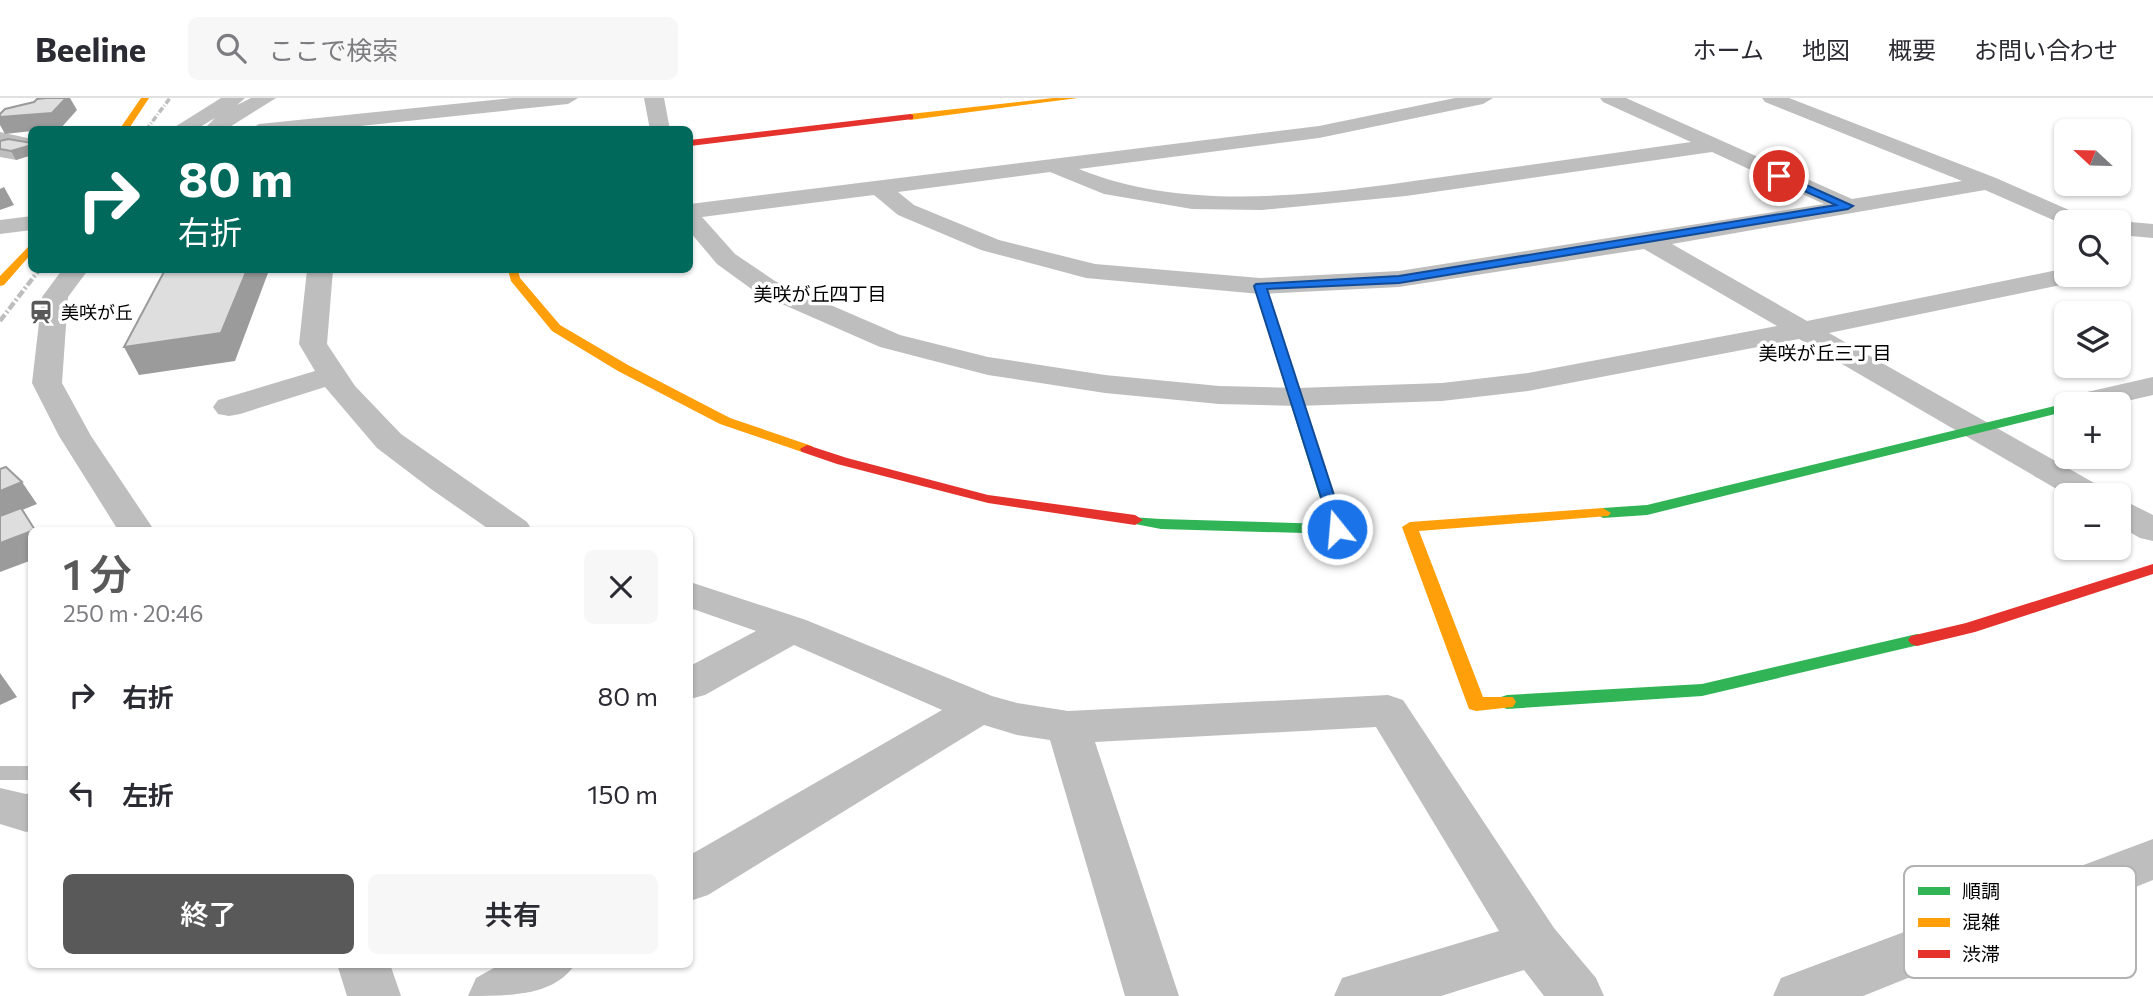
<!DOCTYPE html>
<html lang="ja">
<head>
<meta charset="utf-8">
<style>
	:root { --surface:#fff; --page:#f7f7f7; --text:#2b2b33; --muted:#7c7c81; --line:#e1e1e2; --accent:#595959 }
	body { margin:0; font-family:Commissioner,"Noto Sans JP",sans-serif; background:var(--page); color:var(--text); height:100vh; display:flex; flex-direction:column; font-size:26px; white-space:nowrap }
	* { box-sizing:border-box; margin:0 }
	p { font-size:23px; color:var(--muted) }
	.icon { flex:none; width:38px; height:38px; fill:none; stroke:currentColor; stroke-width:2; stroke-linecap:round; stroke-linejoin:round }
	.map { position:relative; flex:1; overflow:hidden }
	.sheet { position:absolute; left:28px; top:429px; width:665px; height:441px; display:flex; flex-direction:column; background:var(--surface); border-radius:10px; box-shadow:0 2px 5px #0004 }
	.sheet>* { flex:none }
	.banner { position:absolute; left:28px; top:28px; width:665px; height:147px; border-radius:10px; box-shadow:0 2px 5px #0004; background:#00695c; color:#fff; overflow:hidden }
	.needle { width:46px; rotate:292deg }
	.controls { position:absolute; left:2054px; top:21px; display:grid; gap:14px }
	.controls a { display:grid; place-items:center; width:77px; height:77px; border-radius:10px; background:var(--surface); box-shadow:0 2px 5px #0004; font-size:35px }
	.pin { position:absolute; display:grid; place-items:center; width:60px; height:60px; color:#fff; margin:-30px; border:4px solid #fff; border-radius:50%; box-shadow:0 2px 7px #0007 }
	.me { position:absolute; width:77px; margin:-38px; rotate:343deg; stroke-linejoin:round; filter:drop-shadow(0 0 5px #0008) }
	.turn { display:flex; align-items:center; gap:24px; height:147px; padding:0 35px; font-size:32px }
	.turn .icon { width:91px; height:91px; stroke-width:2.5 }
	.turn b { display:block; font-size:49px; line-height:60px }
	.round { display:grid; place-items:center; flex:none; width:74px; height:74px; border-radius:10px; background:var(--page) }
	.summary { display:flex; align-items:center; justify-content:space-between; height:119px; padding:0 35px }
	h1 { font-size:42px; font-weight:600; line-height:52px; color:var(--accent) }
	.action { display:flex; gap:14px; margin-top:auto; padding:14px 35px }
	.action a { flex:1; height:80px; border-radius:10px; background:var(--accent); color:#fff; font-size:28px; font-weight:600; line-height:80px; text-align:center }
	.action a+a { background:var(--page); color:var(--text) }
	ul { padding:0; list-style:none }
	li { display:flex; align-items:center; gap:21px; height:98px; padding:0 35px }
	li div { flex:1 }
	li b { display:block; font-size:26px }
	li em { font-style:normal }
	header { display:flex; align-items:center; gap:42px; box-sizing:border-box; height:98px; padding:0 35px; background:var(--surface); border-bottom:2px solid var(--line) }
	header strong { font-size:33px }
	nav { display:flex; gap:38px; margin-inline-start:auto; font-size:24px }
	.search { width:490px; height:63px; background:var(--page); display:flex; align-items:center; gap:18px; box-sizing:border-box; padding:0 24px; border-radius:10px; color:var(--muted); font-size:26px }
	.map>svg:first-child { display:block }
	.lines { fill:none; stroke-linecap:round; stroke-linejoin:round }
	.stream { fill:#bdbdbd; fill-rule:evenodd }
	.street { fill:#bebebe; fill-rule:evenodd }
	.fast { fill:#30b455; fill-rule:evenodd }
	.slow { fill:#ff9f0a; fill-rule:evenodd }
	.jam { fill:#e5322d; fill-rule:evenodd }
	.rail-far1 { stroke:#bebebe; stroke-width:3.5; stroke-dasharray:6 2 1 2; stroke-linecap:butt }
	.rail { stroke:#bebebe; stroke-width:4.5; stroke-dasharray:8 2.5 2 2.5; stroke-linecap:butt }
	.wall { fill:#bfbfbf }
	.shaded-wall { fill:#9b9b9b }
	.building { fill:#dedede; stroke:#9b9b9b; stroke-width:2 }
	.route { fill:#1a73e8; stroke:#114b97; stroke-width:2 }
	.labels { text-anchor:middle; dominant-baseline:central; stroke-width:7; stroke-linejoin:round; paint-order:stroke }
	.far-poi-label { font-size:18px; fill:#000; stroke:#fff; text-anchor:start }
	.far-neighbourhood-label { font-size:19px; fill:#000; stroke:#fff }
	.key { fill:#fff; stroke:#b2b2b2; stroke-width:2 }
	.key-label { font-size:19px; fill:#000 }
</style>
</head>
<body>
<header>
<strong>Beeline</strong>
<div class="search"><svg class="icon" aria-label="search" viewBox="0 0 24 24"><circle cx="10" cy="10" r="6"/><path d="M15 15l6 6"/></svg>ここで検索</div>
<nav><a>ホーム</a><a>地図</a><a>概要</a><a>お問い合わせ</a></nav>
</header>
<div class="map">
<svg width="2153" height="898" viewBox="0 0 2153 898">
	<rect width="100%" height="100%" fill="#fff"/>
	<g class="lines">
		<rect class="stream" x="0" y="668" width="32" height="14"/>
		<g class="street">
			<polygon points="221,0 245,0 237,7 251,0 276,0 225,32 208,32 206,29 215,20 195,32 170,32"/>
			<polygon points="512,0 578,0 568,6 322,32 249,32 259,26"/>
			<polygon points="644,0 664,0 670,32 650,32"/>
			<path d="M 1455,0 L 1493,0 L 1483,6 L 1319,40 L 1079,71 C 1197,119 1341,93 1464,76 C 1539,66 1615,55 1691,44 L 1603,4 L 1600,0 L 1626,0 L 1852,101 L 1962,83 L 1765,4 L 1762,0 L 1789,0 L 1996,80 L 2085,119 L 2089,124 L 2067,124 L 2067,128 L 1985,92 L 1672,146 L 1807,223 L 2067,170 L 2067,177 L 2083,177 L 2079,183 L 2070,185 L 1829,235 L 2103,390 L 2108,397 L 2067,397 L 1799,241 L 1528,293 L 1442,303 L 1297,308 L 1219,306 L 1105,295 L 988,277 L 880,249 L 757,195 L 717,166 L 690,134 L 690,106 L 1319,28 ZM 1712,54 L 1824,106 L 1399,173 L 1260,180 L 1095,166 L 999,142 L 914,107 L 898,94 L 1050,74 L 1104,96 L 1192,111 L 1262,112 L 1406,98 ZM 874,97 L 898,117 L 981,152 L 1086,180 L 1260,196 L 1399,189 L 1644,151 L 1777,228 L 1528,275 L 1442,285 L 1297,290 L 1219,288 L 1105,277 L 988,259 L 900,237 L 775,183 L 735,156 L 702,119 Z"/>
			<polygon points="0,34 32,41 32,53 0,46"/>
			<polygon points="32,118 32,132 0,136 0,122"/>
			<polygon points="2119,123 2153,126 2153,140 2119,137 2119,124 2113,124"/>
			<polygon points="62,172 88,172 68,199 62,285 91,338 154,432 118,432 59,338 32,285 42,199"/>
			<polygon points="307,172 333,172 327,246 355,288 401,336 527,424 532,432 490,432 431,391 377,350 325,289 240,316 229,318 218,316 213,309 218,302 315,273 299,246"/>
			<polygon points="2153,279 2153,297 2114,306 2067,306 2067,313 2060,306 2065,299"/>
			<polygon points="2119,402 2131,406 2153,417 2153,443 2140,440 2119,428"/>
			<polygon points="690,484 806,522 992,598 1017,605 1068,613 1388,597 1403,602 1554,830 1596,880 1604,898 1544,898 1524,872 1441,898 1334,898 1342,880 1499,833 1376,629 1095,644 1179,898 1125,898 1050,642 1017,637 984,627 708,797 690,803 690,757 942,612 794,547 705,597 690,601 690,568 756,533 690,510"/>
			<polygon points="0,690 26,696 32,695 32,732 26,734 0,726"/>
			<polygon points="2153,741 2153,782 1863,898 1773,898 1781,880"/>
			<polygon points="337,866 390,866 401,898 347,898"/>
			<path d="M 501,866 L 575,866 C 555,898 509,898 468,898 L 476,880 Z"/>
		</g>
		<g class="fast">
			<polygon points="1260,185 1266,188 1345,431 1337,436 1161,431 1130,425 1127,422 1130,419 1161,421 1328,426 1254,188"/>
			<polygon points="2067,305 2072,306 2067,306 2067,313 1647,417 1603,420 1595,415 1603,410 1647,407"/>
			<polygon points="1917,536 1923,538 1926,542 1923,546 1702,598 1507,611 1501,609 1498,604 1501,599 1507,597 1702,586"/>
		</g>
		<g class="slow">
			<polygon points="141,0 149,0 128,32 119,32"/>
			<polygon points="1053,0 1078,0 910,22 906,19 910,16"/>
			<polygon points="32,145 32,155 4,187 0,188 0,178"/>
			<polygon points="508,172 518,172 520,180 560,227 628,267 730,320 812,348 814,351 812,354 802,354 720,326 618,273 552,233 511,183"/>
			<polygon points="1603,410 1611,415 1608,418 1419,433 1483,599 1513,599 1516,604 1513,609 1476,613 1469,611 1402,429 1410,424"/>
		</g>
		<g class="jam">
			<polygon points="910,16 913,17 913,21 690,48 690,42"/>
			<polygon points="807,347 847,360 988,397 1135,417 1143,422 1135,427 988,405 837,366 802,354 800,351"/>
			<polygon points="2153,466 2153,476 1975,534 1917,548 1911,546 1908,542 1911,538 1966,525"/>
		</g>
		<polyline class="rail-far1" points="146,32 170,0"/>
		<polyline class="rail" points="0,223 39,172"/>
	</g>
	<polygon class="wall" points="0,43 32,45 32,57 16,62 0,59"/>
	<g class="shaded-wall">
		<polygon points="66,0 70,0 77,12 60,31 32,32 32,33 5,36 0,27 0,19"/>
		<polygon points="32,47 32,57 16,62 11,53"/>
		<polygon points="4,89 14,107 0,112 0,91"/>
		<polygon points="247,172 266,172 268,175 235,263 139,277 124,249"/>
		<polygon points="22,384 37,406 0,421 0,393"/>
		<polygon points="32,433 32,462 0,474 0,445"/>
		<polygon points="0,575 17,599 0,607"/>
	</g>
	<g class="building">
		<polygon points="46,0 66,0 52,15 0,19 0,16 5,11 34,4 37,1"/>
		<polygon points="8,41 32,45 32,47 11,53 0,51 0,43"/>
		<polygon points="165,172 247,172 221,235 124,249"/>
		<polygon points="6,369 22,384 0,393 0,371"/>
		<polygon points="21,410 35,432 32,432 32,433 0,445 0,418"/>
	</g>
	<polygon class="route" points="1775,76 1782,76 1853,108 1848,111 1399,185 1267,191 1345,431 1337,436 1332,434 1254,188 1256,186 1399,178 1836,107 1775,80"/>
	<defs>
		<g id="station-bare" transform="scale(1.89)"><path d="M-3-6H3Q5-6 5-4V2Q5 4 3 4L4.5 6H3L1.5 4h-3L-3 6H-4.5L-3 4Q-5 4-5 2V-4Q-5-6-3-6ZM-3.5-4v3h7v-3ZM-3.5 1v1.5H-2V1ZM2 1v1.5H3.5V1Z" fill="#595959" stroke="#fff" stroke-width="2.5" paint-order="stroke"/></g>
	</defs>
	<g fill-rule="evenodd">
		<use href="#station-bare" x="41" y="214"/>
	</g>
	<g class="labels">
		<g class="far-poi-label">
			<text x="61" y="214">美咲が丘</text>
		</g>
		<g class="far-neighbourhood-label">
			<text x="820" y="195">美咲が丘四丁目</text>
			<text x="1825" y="254">美咲が丘三丁目</text>
		</g>
	</g>
	<rect x="1904" y="768" width="232" height="112" rx="10" class="key"/>
	<rect x="1918" y="789" width="32" height="8" fill="#30b455"/>
	<rect x="1918" y="820" width="32" height="9" fill="#ff9f0a"/>
	<rect x="1918" y="852" width="32" height="8" fill="#e5322d"/>
	<g class="key-label">
		<text x="1962" y="800">順調</text>
		<text x="1962" y="831">混雑</text>
		<text x="1962" y="863">渋滞</text>
	</g>
</svg>
<div class="controls">
<a><svg class="needle" viewBox="-14 -14 28 28"><path d="M0-13l5 13h-10z" fill="#e53935"/><path d="M0 13l5-13h-10z" fill="#7c7c81"/></svg></a>
<a><svg class="icon" aria-label="search" viewBox="0 0 24 24"><circle cx="10" cy="10" r="6"/><path d="M15 15l6 6"/></svg></a>
<a><svg class="icon" aria-label="layers" viewBox="0 0 24 24"><path d="M12 4l9 5-9 5-9-5zM3 14l9 5 9-5"/></svg></a>
<a>+</a>
<a>−</a>
</div>
<div class="pin" style="left:1779px;top:78px;background:#d93025"><svg class="icon" aria-label="arrive" viewBox="0 0 24 24"><path d="M6 21V4h12l-3 4 3 4H6"/></svg></div>
<svg class="me" style="left:1337px;top:431px" viewBox="-20 -20 40 40"><circle r="17" fill="#1a73e8" stroke="#fff" stroke-width="3"/><path d="M0-11L8 9 0 5-8 9z" fill="#fff"/></svg>
<div class="banner">
<div class="turn"><svg class="icon" aria-label="right" viewBox="0 0 24 24"><path d="M7 20v-9h11M14 6l5 5-5 5"/></svg><div><b>80 m</b>右折</div></div>
</div>
<section class="sheet">
<div class="summary"><div><h1>1 分</h1><p>250 m · 20:46</p></div><a class="round"><svg class="icon" aria-label="close" viewBox="0 0 24 24"><path d="M6 6l12 12M18 6L6 18"/></svg></a></div>
<ul>
<li><svg class="icon" aria-label="right" viewBox="0 0 24 24"><path d="M7 20v-9h11M14 6l5 5-5 5"/></svg><div><b>右折</b></div><em>80 m</em></li>
<li><svg class="icon" aria-label="left" viewBox="0 0 24 24"><path d="M17 20v-9H6M10 6l-5 5 5 5"/></svg><div><b>左折</b></div><em>150 m</em></li>
</ul>
<div class="action"><a>終了</a><a>共有</a></div>
</section>
</div>
</body>
</html>
